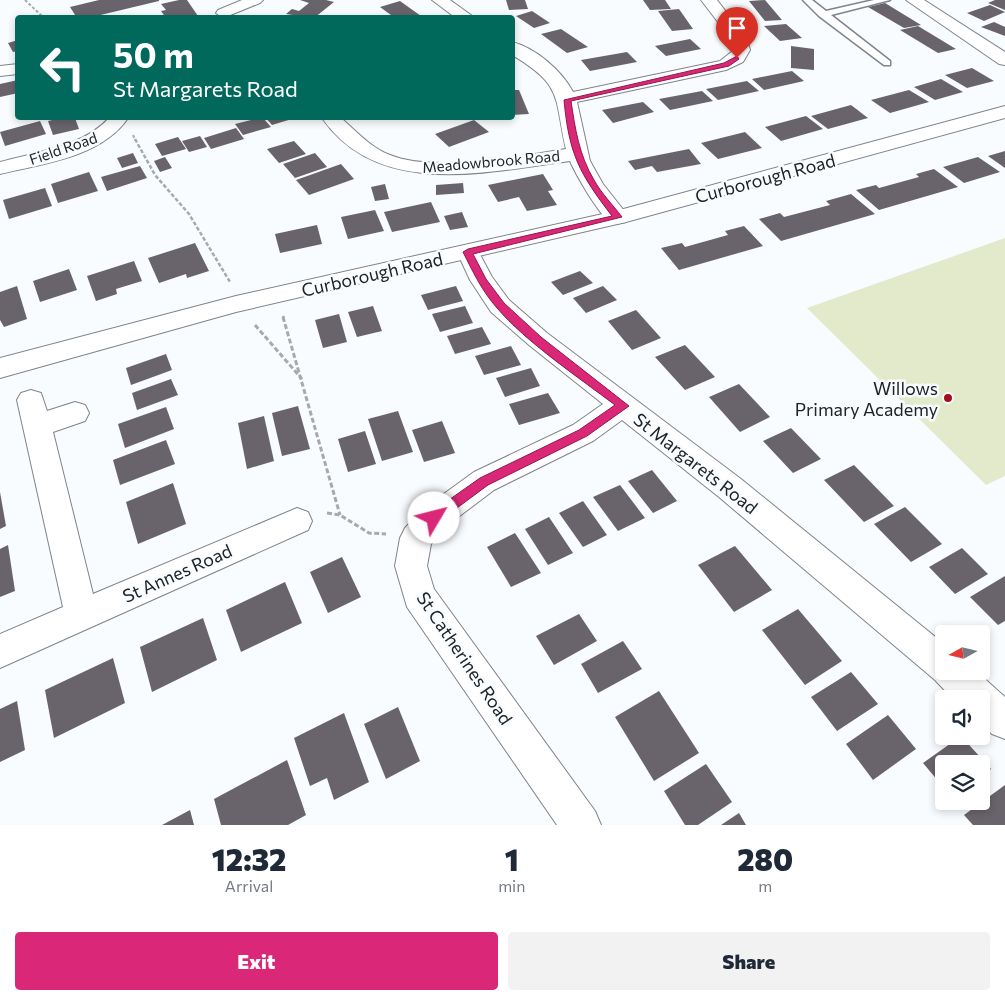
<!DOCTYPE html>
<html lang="en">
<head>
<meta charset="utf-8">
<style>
	:root { --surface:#fff; --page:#f2f2f3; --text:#1f2937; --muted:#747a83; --accent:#db2777 }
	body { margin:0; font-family:Commissioner,sans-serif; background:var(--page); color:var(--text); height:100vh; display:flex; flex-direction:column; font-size:19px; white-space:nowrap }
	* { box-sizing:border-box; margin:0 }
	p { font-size:16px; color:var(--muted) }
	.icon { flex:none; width:28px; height:28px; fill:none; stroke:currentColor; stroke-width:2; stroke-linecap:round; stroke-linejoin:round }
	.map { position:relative; height:825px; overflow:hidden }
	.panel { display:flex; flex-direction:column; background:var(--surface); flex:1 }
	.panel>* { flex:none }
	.guide { position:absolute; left:15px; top:15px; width:500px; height:105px; border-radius:5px; box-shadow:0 2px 8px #0003; background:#00695c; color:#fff; overflow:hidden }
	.needle { width:32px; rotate:262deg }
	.tools { position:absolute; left:935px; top:625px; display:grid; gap:10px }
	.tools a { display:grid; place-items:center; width:55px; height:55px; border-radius:5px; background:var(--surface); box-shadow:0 2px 8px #0003; font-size:25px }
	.pin { position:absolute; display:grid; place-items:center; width:42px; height:42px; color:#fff; margin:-51px -21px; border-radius:50% 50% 50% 0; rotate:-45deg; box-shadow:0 0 5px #0007 }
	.pin .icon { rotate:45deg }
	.me { position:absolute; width:55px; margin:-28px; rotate:53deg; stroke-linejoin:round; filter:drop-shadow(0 0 4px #0008) }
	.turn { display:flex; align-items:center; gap:18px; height:105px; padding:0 15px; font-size:22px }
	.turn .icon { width:65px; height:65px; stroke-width:2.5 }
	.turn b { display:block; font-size:35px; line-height:42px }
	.eta { display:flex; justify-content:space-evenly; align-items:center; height:85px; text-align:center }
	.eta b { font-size:30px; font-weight:800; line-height:35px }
	.cta { display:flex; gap:10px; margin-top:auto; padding:10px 15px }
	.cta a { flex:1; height:58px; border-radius:5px; background:var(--accent); color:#fff; font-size:20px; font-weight:800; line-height:58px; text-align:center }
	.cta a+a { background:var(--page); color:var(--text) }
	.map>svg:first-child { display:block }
	.green { fill:#e3eacc }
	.building { fill:#69646b }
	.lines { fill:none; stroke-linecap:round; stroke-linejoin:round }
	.service-casing { stroke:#7e848c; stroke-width:3 }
	.minor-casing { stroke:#7e848c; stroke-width:2 }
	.tertiary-casing { stroke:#7e848c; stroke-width:2 }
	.path-far2 { stroke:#a7aaad; stroke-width:2; stroke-dasharray:3 2; stroke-linecap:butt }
	.path-far1 { stroke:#a7aaad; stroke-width:2.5; stroke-dasharray:4 2; stroke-linecap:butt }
	.path { stroke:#a7aaad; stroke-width:3; stroke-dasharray:5 2.5; stroke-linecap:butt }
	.service { fill:#fff; fill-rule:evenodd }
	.minor { fill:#fff; fill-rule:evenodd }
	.tertiary { fill:#fff; fill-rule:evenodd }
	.route { fill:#db2777; stroke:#8e194d }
	.poi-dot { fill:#a50d1d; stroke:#f9fcff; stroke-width:2 }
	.labels { text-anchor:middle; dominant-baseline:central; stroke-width:5; stroke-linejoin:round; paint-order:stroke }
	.far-street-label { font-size:15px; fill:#202326; stroke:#f9fcff }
	.street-label { font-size:18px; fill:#202326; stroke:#f9fcff }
	.poi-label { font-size:18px; fill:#202326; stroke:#f9fcff; text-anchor:end }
</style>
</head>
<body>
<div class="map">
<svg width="1005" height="825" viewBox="0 0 1005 825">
	<rect width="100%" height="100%" fill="#f9fcff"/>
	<polygon class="green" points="1005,238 1005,476 986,485 807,308"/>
	<g class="building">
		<polygon points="99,0 159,0 159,1 88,18 77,18 70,7"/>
		<polygon points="179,0 187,0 198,16 204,15 207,18 166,18 161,11 166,10 161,4"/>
		<polygon points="300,0 326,0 334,2 314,18 286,14 292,9 299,11 309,3"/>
		<polygon points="506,0 525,0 528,9 509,10"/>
		<polygon points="643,0 665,0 671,9 650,10"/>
		<polygon points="765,0 782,20 765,21 749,1"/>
		<polygon points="995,0 1005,0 1005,10 988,3"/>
		<polygon points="400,1 421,16 395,18 380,7"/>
		<polygon points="885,3 921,25 904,28 868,7"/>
		<polygon points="990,5 1005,12 984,21 967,13"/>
		<polygon points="679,9 693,29 672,31 658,11"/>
		<polygon points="532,11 550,23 534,28 516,16"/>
		<polygon points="994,22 1005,27 1005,36 981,27"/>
		<polygon points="786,24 802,38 780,41 764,26"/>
		<polygon points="918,26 956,49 938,53 900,30"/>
		<polygon points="561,29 588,47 567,53 541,34"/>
		<polygon points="690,39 701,49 666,56 655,46"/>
		<polygon points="18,40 18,51 13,52 8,43"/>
		<polygon points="791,46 814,49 814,70 791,68"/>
		<polygon points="627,52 637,62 590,71 581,60"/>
		<polygon points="972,68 994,81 967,88 945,75"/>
		<polygon points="792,71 804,81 764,90 752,79"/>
		<polygon points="941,79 963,92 935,100 914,87"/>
		<polygon points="18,80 18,93 0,97 0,84"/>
		<polygon points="747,81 759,91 718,100 706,89"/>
		<polygon points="512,90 519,90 529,114 512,115"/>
		<polygon points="909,90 929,102 890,113 871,100"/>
		<polygon points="702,91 713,101 670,110 659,99"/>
		<polygon points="643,102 654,112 613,123 602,110"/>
		<polygon points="851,105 868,118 828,129 811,116"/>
		<polygon points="806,116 823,129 781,141 765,127"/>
		<polygon points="61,118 75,118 79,129 53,135 48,121"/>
		<polygon points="259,118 263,118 271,127 243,135 235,124"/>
		<polygon points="266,118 295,118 272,125"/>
		<polygon points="474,120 489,132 449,147 435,134"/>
		<polygon points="40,121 46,134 5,146 0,132"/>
		<polygon points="236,128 244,139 211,149 204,138"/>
		<polygon points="745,132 762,148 718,159 701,143"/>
		<polygon points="200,136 207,147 189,152 182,141"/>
		<polygon points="178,137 186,149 162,156 155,144"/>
		<polygon points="294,141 306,154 279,163 267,149"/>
		<polygon points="689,149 701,164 657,172 652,166 635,170 628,161"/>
		<polygon points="1005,151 1005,168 988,156"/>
		<polygon points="133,153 138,163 122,168 117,158"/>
		<polygon points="315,153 327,167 295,178 283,164"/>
		<polygon points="165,157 172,168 160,172 154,161"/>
		<polygon points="978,157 1000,172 964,183 943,167"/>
		<polygon points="341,164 354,179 309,195 296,180"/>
		<polygon points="140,166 147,178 107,191 101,177"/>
		<polygon points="934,169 958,187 879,210 856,190 876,185 879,188 919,177 916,174"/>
		<polygon points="89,172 98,191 58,203 51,184"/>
		<polygon points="543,174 553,190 548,191 557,205 527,211 519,197 498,202 488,185"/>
		<polygon points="463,183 464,193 436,195 436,185"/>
		<polygon points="385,184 389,199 375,201 371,187"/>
		<polygon points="45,188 52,206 9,219 3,200"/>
		<polygon points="851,194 875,214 781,241 759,219 780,213 784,217 830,205 826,201"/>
		<polygon points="431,202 440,222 392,232 384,212"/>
		<polygon points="375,210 384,231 348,239 341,217"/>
		<polygon points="462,212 468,227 450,230 444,216"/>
		<polygon points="317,225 322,244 280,253 275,234"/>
		<polygon points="744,226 763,246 679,270 661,248 682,243 685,247 728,235 725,231"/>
		<polygon points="195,243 209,271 187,278 186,274 159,283 148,258"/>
		<polygon points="134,261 142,281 116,289 117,294 96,301 87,276"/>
		<polygon points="69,269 77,290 40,302 33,281"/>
		<polygon points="580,271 593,283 563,295 551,282"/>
		<polygon points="17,286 27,319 4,327 0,320 0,292"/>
		<polygon points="456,286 463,301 428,310 421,295"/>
		<polygon points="603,286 617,300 586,313 573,298"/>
		<polygon points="373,306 382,331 357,337 348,312"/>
		<polygon points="465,306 473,323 440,332 432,314"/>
		<polygon points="636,310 661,338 632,350 608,321"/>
		<polygon points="339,314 347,342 323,348 315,320"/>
		<polygon points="482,327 491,344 455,354 447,336"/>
		<polygon points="685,345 715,377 685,390 655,357"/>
		<polygon points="511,346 521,365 484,375 475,356"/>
		<polygon points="166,354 172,370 131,385 126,368"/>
		<polygon points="531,368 540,386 505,397 496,378"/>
		<polygon points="171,379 178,395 137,410 132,393"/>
		<polygon points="739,384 770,417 740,432 709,397"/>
		<polygon points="548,393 560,413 519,425 509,404"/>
		<polygon points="298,406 310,449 282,456 272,413"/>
		<polygon points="166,407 174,429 125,448 118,424"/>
		<polygon points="398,411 413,452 382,461 368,419"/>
		<polygon points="264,416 274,461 247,469 238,423"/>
		<polygon points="442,421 455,453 424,462 412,430"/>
		<polygon points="791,428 821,459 793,473 763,441"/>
		<polygon points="365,431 376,464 348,472 338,439"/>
		<polygon points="166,440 175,464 120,485 113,460"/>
		<polygon points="854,465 894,506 864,522 824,480"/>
		<polygon points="652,470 677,501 653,513 628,481"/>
		<polygon points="173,483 186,524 138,544 126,502"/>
		<polygon points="620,485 645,518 618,531 593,497"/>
		<polygon points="0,492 6,526 0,529"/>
		<polygon points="583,501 607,535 583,547 559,513"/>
		<polygon points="905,507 942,544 911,562 874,524"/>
		<polygon points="549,517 573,553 548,565 525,529"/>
		<polygon points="515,533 541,573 511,587 487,547"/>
		<polygon points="8,545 15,591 0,597 0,549"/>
		<polygon points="735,546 772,590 734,612 698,565"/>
		<polygon points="962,548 988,574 955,594 929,567"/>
		<polygon points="342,557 361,597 328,613 310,572"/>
		<polygon points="1005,576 1005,621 998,625 970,597"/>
		<polygon points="285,582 302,623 241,652 226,610"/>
		<polygon points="798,609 842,661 805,685 762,630"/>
		<polygon points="579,614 597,641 554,665 536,636"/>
		<polygon points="203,618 217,660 152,692 140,647"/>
		<polygon points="623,641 642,669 598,693 581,664"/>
		<polygon points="113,658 125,703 54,738 45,690"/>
		<polygon points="851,672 878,704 837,731 811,697"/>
		<polygon points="659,691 699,753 654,781 615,717"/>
		<polygon points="17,701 25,750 0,762 0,709"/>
		<polygon points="398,707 420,761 386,779 364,724"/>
		<polygon points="344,713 369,782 334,800 327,778 310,786 294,738"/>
		<polygon points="888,715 916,749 873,780 846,744"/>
		<polygon points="961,736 991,769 981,776 981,764 944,764 944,788 923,763"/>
		<polygon points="287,760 306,815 288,825 221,825 214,799"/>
		<polygon points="706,764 732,802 698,825 685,825 664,791"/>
		<polygon points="1005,785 1005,825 973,825 964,815"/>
		<polygon points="190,810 194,825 162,825"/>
		<polygon points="739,813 746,825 721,825"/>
	</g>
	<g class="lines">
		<g class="service-casing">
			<polygon id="service" points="803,0 812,0 826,11 874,0 890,0 831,15 890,61 890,65 884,65 819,16"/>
		</g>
		<g class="minor-casing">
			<g id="minor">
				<polygon points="242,0 263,0 260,3 223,18 216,13 218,10"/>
				<polygon points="432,0 450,0 475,18 456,18"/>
				<path d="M 701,0 L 717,0 L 747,39 L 750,50 L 743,62 L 726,70 L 577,102 L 590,161 L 603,184 L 629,217 L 626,222 C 621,223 615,225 610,222 C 598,213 576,175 570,161 C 488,172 378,199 322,118 L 341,118 C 356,131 371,148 390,155 C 434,173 519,156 566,149 C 554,97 564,86 512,55 L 512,42 C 536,48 562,71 573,92 L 720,61 L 734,50 L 731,39 Z"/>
				<polygon points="906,0 924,0 1005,52 1005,65 999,64"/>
				<polygon points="18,64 18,74 0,76 0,66"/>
				<path d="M 109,118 L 128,118 C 102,157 42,164 0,174 L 0,162 C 36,152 83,147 109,118 Z"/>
				<polygon points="468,245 476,247 492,277 509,300 547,333 741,479 944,644 944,671 976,671 1005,697 1005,739 992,734 981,724 981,699 953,699 935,680 719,497 622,420 593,441 494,490 445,527 431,544 427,566 434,589 595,811 601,825 557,825 407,607 395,566 400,538 405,528 423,509 474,472 573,425 603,404 529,345 491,312 470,280 457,252 460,247"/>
				<polygon points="31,390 41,393 47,411 75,402 85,405 89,413 85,421 53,432 93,594 297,508 308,512 312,521 308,530 0,668 0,634 63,607 17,400 21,393"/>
			</g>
		</g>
		<g class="tertiary-casing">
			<polygon id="tertiary" points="1005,106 1005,118 626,222 236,312 0,378 0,358 236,296 616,211"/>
		</g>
		<g class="path-far2">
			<polyline points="25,0 44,18"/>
			<polyline points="133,135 136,141"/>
		</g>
		<g class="path-far1">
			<polyline points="135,139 155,175 189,214 230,282"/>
			<polyline points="283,316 284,318"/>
		</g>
		<g class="path">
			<polyline points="283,317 340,515"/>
			<polyline points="255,325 302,379"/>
			<polyline points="327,513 340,515 369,533 386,534"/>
		</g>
		<use href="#service" class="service"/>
		<use href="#minor" class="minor"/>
		<use href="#tertiary" class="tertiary"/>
	</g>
	<path class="route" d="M 737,56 L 739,59 L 729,66 L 571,101 C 575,128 579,155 594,180 C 601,193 613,205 622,217 L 473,254 L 486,279 L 504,303 L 541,337 L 629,406 L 587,436 L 488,485 L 438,522 L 429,522 L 428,518 L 429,514 L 480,478 L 579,430 L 615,405 C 578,377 526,342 497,308 C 482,291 473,272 463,252 L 468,249 L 612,216 C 579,173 569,154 564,100 L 724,63 Z"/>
	<circle class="poi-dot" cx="948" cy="398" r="5"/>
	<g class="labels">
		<g class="far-street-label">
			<text transform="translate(63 148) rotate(-19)">Field Road</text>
			<text transform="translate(491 161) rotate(-5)">Meadowbrook Road</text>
		</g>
		<g class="street-label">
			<text transform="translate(765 178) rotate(-15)">Curborough Road</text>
			<text transform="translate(372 274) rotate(-13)">Curborough Road</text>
			<text transform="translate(696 463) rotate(38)">St Margarets Road</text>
			<text transform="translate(177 573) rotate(-24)">St Annes Road</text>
			<text transform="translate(465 658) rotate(56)">St Catherines Road</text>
		</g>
		<g class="poi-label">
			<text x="938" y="388">Willows<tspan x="938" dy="21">Primary Academy</tspan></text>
		</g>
	</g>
</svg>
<div class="tools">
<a><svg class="needle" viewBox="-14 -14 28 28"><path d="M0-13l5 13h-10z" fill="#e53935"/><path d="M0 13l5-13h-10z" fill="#747a83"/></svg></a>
<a><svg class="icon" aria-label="sound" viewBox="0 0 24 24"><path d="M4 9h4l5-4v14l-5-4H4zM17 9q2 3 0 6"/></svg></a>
<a><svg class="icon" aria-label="layers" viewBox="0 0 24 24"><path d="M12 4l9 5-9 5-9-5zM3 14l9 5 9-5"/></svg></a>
</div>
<div class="pin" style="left:737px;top:58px;background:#d93025"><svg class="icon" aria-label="arrive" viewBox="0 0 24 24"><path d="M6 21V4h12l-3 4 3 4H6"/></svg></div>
<svg class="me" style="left:434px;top:518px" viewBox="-20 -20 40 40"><circle r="19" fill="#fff"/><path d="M0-13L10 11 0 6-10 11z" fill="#db2777"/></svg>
<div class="guide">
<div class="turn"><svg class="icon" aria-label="left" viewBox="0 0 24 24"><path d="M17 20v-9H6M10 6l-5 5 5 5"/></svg><div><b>50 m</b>St Margarets Road</div></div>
</div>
</div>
<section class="panel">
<div class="eta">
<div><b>12:32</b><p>Arrival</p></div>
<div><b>1</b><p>min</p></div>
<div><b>280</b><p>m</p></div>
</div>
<div class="cta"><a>Exit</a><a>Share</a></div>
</section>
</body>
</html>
